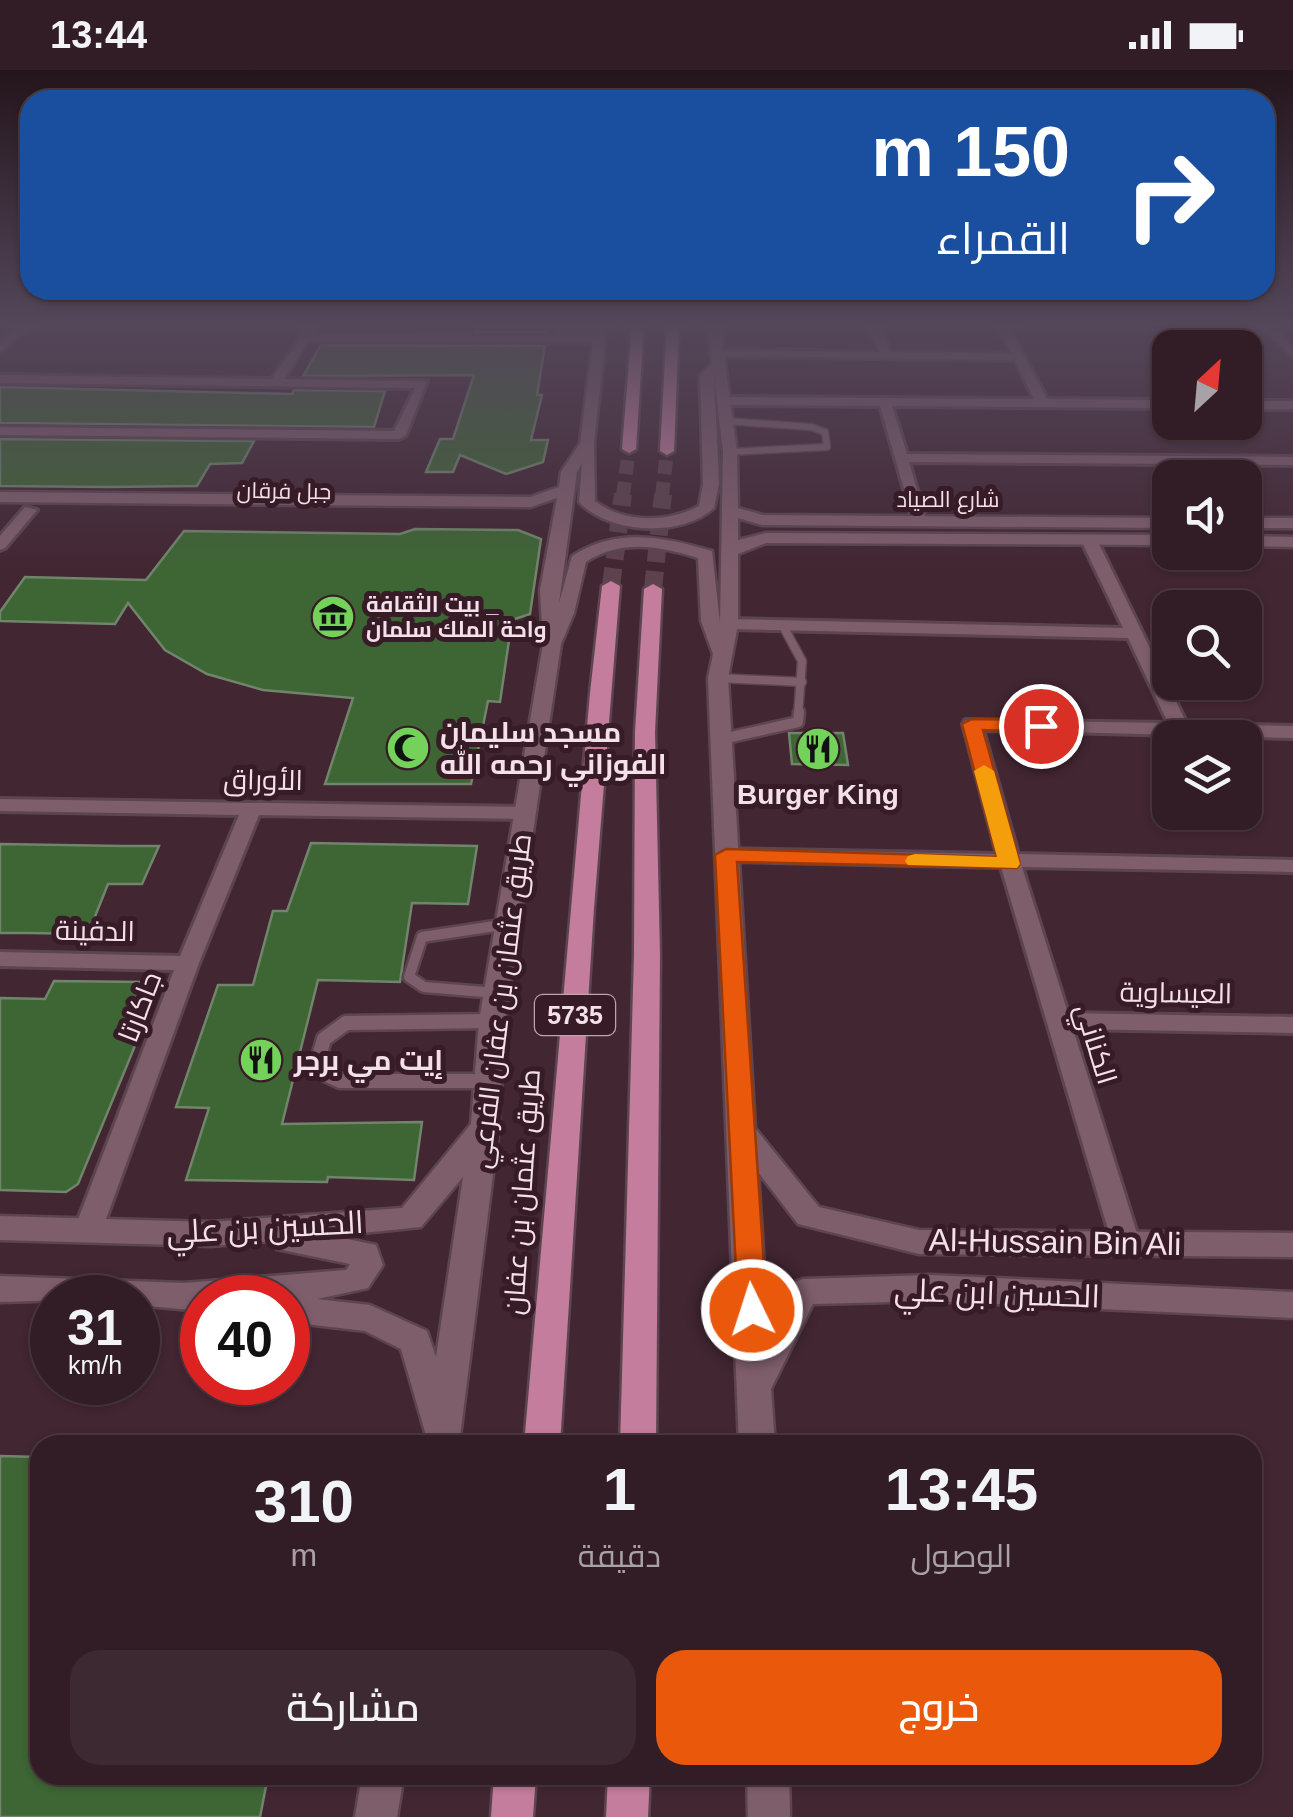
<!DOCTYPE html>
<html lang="ar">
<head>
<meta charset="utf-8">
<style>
	:root { --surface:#321c26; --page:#3d2932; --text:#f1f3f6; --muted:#a8a1a7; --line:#4d3a43; --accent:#ea580c }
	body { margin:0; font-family:Arial,Cairo,sans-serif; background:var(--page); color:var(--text); direction:rtl; height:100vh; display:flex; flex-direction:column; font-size:38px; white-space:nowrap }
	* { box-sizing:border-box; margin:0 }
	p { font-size:32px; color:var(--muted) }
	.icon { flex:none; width:55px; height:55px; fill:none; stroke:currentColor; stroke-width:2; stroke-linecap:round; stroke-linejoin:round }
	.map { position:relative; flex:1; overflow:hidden; direction:ltr }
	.sheet { position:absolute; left:30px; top:1365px; width:1232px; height:350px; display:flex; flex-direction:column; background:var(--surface); border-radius:30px; box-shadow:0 2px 8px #0004,0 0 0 2px var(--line); direction:rtl }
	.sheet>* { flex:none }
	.banner { position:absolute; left:20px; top:20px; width:1255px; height:210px; border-radius:30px; box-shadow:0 2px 8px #0004,0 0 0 2px var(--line); direction:rtl; background:#1a4fa0; color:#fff; overflow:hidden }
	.needle { width:65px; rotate:26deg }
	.fabs { position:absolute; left:1152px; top:260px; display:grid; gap:20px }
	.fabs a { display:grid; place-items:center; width:110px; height:110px; border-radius:20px; background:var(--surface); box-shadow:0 2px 8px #0004,0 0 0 2px var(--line); font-size:50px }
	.speed { position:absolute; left:30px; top:1205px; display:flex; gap:20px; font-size:50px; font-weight:700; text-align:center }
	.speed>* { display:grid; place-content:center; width:130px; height:130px; border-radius:50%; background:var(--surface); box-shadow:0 2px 8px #0004,0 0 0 2px var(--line); line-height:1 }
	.speed small { font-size:25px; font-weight:400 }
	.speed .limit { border:15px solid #d22; background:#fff; color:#111 }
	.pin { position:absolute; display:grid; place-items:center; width:85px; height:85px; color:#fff; margin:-42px; border:5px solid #fff; border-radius:50%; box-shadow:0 2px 10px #0007 }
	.me { position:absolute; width:110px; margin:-55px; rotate:356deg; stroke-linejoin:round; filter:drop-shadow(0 0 8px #0008) }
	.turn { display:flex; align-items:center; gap:35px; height:210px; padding:0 40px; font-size:45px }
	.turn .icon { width:130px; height:130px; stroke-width:2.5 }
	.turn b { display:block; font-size:70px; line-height:85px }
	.eta { display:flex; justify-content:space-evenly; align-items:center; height:170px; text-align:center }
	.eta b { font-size:60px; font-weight:600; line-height:70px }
	.primary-button { display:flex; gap:20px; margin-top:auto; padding:20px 40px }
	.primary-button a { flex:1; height:115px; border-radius:30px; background:var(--accent); color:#fff; font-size:40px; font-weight:600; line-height:115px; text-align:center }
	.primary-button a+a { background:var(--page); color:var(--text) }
	.status { display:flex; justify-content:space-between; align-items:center; height:70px; padding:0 50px; background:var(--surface); direction:ltr }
	.status svg { height:28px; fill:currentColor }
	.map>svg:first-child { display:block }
	.building { fill:#3e6534; stroke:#70856b; stroke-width:2.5 }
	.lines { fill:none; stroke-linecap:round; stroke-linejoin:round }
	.primary-tunnel-far1 { stroke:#5d424d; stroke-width:14; stroke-dasharray:14 8; stroke-linecap:butt }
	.primary-tunnel { stroke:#5d424d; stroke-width:18; stroke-dasharray:18 9; stroke-linecap:butt }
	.lane-far3-casing { stroke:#5c4550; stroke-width:9 }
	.lane-far2-casing { stroke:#5c4550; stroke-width:11 }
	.lane-far1-casing { stroke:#5c4550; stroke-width:15 }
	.lane-casing { stroke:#5c4550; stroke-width:19 }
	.street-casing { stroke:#5c4550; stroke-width:6 }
	.secondary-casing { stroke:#5c4550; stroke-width:5 }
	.primary-casing { stroke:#5c4550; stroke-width:5 }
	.lane-far3 { stroke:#7f5e6c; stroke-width:6 }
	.lane-far2 { stroke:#7f5e6c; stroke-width:8 }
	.lane-far1 { stroke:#7f5e6c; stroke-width:10 }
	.lane { stroke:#7f5e6c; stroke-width:14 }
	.street { fill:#7f5e6c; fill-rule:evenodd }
	.secondary { fill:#7f5e6c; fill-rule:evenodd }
	.primary { fill:#c47d9c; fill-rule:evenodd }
	.route { fill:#ea580c; stroke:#983908; stroke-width:2.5 }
	.slow { fill:#f59e0b }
	.labels { text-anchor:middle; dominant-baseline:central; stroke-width:10; stroke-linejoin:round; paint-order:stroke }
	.far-street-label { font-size:22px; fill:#f4e0e8; stroke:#371c28 }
	.far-poi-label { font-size:22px; font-weight:bold; fill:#f4e0e8; stroke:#371c28; text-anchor:start }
	.shield { fill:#371c28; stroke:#bba5ae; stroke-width:2.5 }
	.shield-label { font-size:25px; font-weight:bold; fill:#f4e0e8 }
	.poi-label { font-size:28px; font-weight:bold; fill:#f4e0e8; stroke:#371c28; text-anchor:start }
	.street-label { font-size:28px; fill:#f4e0e8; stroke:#371c28 }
	.near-street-label { font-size:32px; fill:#f4e0e8; stroke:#371c28 }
</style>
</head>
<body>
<div class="status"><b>13:44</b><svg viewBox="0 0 49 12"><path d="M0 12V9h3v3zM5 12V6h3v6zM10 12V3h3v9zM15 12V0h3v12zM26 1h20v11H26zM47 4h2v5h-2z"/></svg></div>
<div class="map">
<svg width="1293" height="1747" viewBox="0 0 1293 1747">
	<rect width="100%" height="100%" fill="#422632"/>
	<g class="building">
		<polygon points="477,255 548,255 547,262 475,262"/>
		<polygon points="321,275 545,276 537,325 542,325 531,370 548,370 543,392 506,404 460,385 453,402 426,402 440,369 453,369 474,305 303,306"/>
		<polygon points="0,317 292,324 294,320 385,321 374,357 0,353"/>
		<polygon points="0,369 254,371 242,393 210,394 197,416 106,417 0,416"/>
		<polygon points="415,459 518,460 541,469 530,544 512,550 500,632 488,631 471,714 325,714 353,628 263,620 207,604 165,580 128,533 115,554 0,551 0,542 25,507 146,510 184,461 400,464"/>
		<polygon points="789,663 843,663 848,695 792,694"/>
		<polygon points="311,773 477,776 468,834 412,833 400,912 318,910 282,1054 422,1052 414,1110 328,1107 327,1112 186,1110 209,1038 176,1037 218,915 253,915 273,841 287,841"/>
		<polygon points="0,774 123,776 159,776 142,814 108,814 88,864 28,863 0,863"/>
		<polygon points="54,911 145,912 158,920 78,1114 66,1122 0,1120 0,928 45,929"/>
		<polygon points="0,1386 40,1387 40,1705 268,1706 260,1747 0,1747"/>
	</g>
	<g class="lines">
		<g class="primary-tunnel-far1">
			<polyline points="623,426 629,379"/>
			<polyline points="662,426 667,381"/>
		</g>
		<g class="primary-tunnel">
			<polyline points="611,516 623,424"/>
			<polyline points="653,519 663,424"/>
		</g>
		<g class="lane-far3-casing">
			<g id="lane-far3">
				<polyline points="558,255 557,261 599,260"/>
				<polyline points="726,351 811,357 825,362 827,377 730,382"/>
			</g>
		</g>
		<g class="lane-far2-casing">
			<g id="lane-far2">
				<polyline points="783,556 802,591 798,645"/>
				<polyline points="718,608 802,612"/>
			</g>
		</g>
		<g class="lane-far1-casing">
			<g id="lane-far1">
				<polyline points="722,669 798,652 799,642"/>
				<polyline points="496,923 424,917 409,907 422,867 508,854"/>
			</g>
		</g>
		<g class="lane-casing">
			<g id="lane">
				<polyline points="492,923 496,923"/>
				<polyline points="485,1011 340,1011 323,1003 317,994 324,969 346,953 492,951"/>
			</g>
		</g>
		<g class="street-casing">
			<g id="street">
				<polygon points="20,255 32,255 0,282 0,273"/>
				<polygon points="309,255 317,258 312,265 599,266 605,269 599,272 308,271 284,309 427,311 406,365 399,369 0,365 0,357 394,361 415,318 0,313 0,305 272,309"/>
				<polygon points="869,255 881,255 890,282 1011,283 997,255 1008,255 1047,329 1170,330 1170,338 892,336 907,384 1293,387 1293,395 909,392 926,451 914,454 880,336 726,335 720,331 726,327 1034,329 1015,290 716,286 710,283 716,280 879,282"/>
				<polygon points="1261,255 1272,255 1293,277 1293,287"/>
				<rect x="1245" y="331" width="48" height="8"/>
				<polygon points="25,437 37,440 5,478 0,480 0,466"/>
				<polygon points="1089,465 1097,470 1187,654 1293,656 1293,668 983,660 1018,784 1293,790 1293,802 1022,797 1068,943 1293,947 1293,963 1073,959 1140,1173 1136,1181 1126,1184 1116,1181 1112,1173 1001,797 726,791 716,785 726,779 997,784 963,654 965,650 1168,653 1128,568 729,559 721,554 729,549 1123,558 1081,470"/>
				<polygon points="0,729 525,737 535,743 525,749 259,745 199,893 102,1160 98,1167 88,1171 78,1167 74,1160 174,900 0,896 0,882 180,886 239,745 0,741"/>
			</g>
		</g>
		<g class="secondary-casing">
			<g id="secondary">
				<path d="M 595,255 L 607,255 L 594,373 L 595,431 C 623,453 667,453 699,436 L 703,414 L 700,305 L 712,294 L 708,255 L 720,255 L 737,382 L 738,438 L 763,445 L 1170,448 L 1170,458 L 762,455 L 738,448 L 738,470 L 766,463 L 1170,465 L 1170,475 L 766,473 L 738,484 L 738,554 L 728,608 L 755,1058 L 819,1137 L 919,1160 L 1293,1163 L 1293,1187 L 919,1184 L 798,1154 L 758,1102 L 768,1259 L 792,1213 L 803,1209 L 931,1205 L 1293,1222 L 1293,1248 L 931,1231 L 813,1234 L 771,1319 L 775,1375 L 739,1375 L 708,608 L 713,584 L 701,551 L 698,488 C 659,476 621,469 586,492 L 574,543 L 561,574 L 505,951 L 499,1056 L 459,1375 L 423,1375 L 425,1362 L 401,1279 L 365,1261 L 288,1252 L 288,1228 L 202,1228 L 200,1241 L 138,1235 L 138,1228 L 0,1232 L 0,1206 L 184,1213 L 346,1200 L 350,1194 L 277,1179 L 272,1171 L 211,1176 L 0,1170 L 0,1146 L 211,1152 L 402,1138 L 471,1054 L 479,951 L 543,574 L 540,520 L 557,428 L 531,437 L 0,432 L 0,422 L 530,427 L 559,417 L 561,402 L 580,373 ZM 714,305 L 723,382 L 720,553 L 712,481 C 664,467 617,457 572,486 L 559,533 L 577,402 L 582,393 L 579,432 C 609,464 681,468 714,438 L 719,414 ZM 463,1107 L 436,1287 L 427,1261 L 370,1235 L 317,1229 L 368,1218 L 383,1195 L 376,1175 L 333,1166 L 421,1157 Z"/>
				<rect x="1245" y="448" width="48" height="10"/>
				<polygon points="1245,466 1293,467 1293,477 1245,476"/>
				<polygon points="362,1705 404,1705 397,1747 355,1747"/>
				<polygon points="747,1705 789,1705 790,1747 748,1747"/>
			</g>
		</g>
		<g class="primary-casing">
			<g id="primary">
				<polygon points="632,255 644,255 636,379 629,383 622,379"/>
				<polygon points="667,255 679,255 674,381 667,385 660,381"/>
				<polygon points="611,511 620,516 594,838 560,1375 524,1375 590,623 602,516"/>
				<polygon points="653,514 662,519 655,662 660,885 656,1375 620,1375 634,885 635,662 644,519"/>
				<polygon points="494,1705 536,1705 533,1747 491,1747"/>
				<polygon points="608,1705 650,1705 648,1747 606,1747"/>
			</g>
		</g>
		<use href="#lane-far3" class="lane-far3"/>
		<use href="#lane-far2" class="lane-far2"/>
		<use href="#lane-far1" class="lane-far1"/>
		<use href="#lane" class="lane"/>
		<use href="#street" class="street"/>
		<use href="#secondary" class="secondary"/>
		<use href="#primary" class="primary"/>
	</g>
	<linearGradient id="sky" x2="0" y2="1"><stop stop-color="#24151c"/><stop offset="0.51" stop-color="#54475a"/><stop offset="1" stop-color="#54475a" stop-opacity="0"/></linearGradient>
	<rect width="1293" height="500" fill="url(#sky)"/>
	<polygon class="route" points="972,649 1041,650 1050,656 1041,662 983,660 1020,794 1017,798 737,792 767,1240 763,1249 752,1252 742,1249 738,1240 715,785 726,779 997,787 962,654"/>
	<polygon class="slow" points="984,695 994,701 1020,794 1017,798 908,795 905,791 908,786 915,784 997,787 974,701"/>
	<defs>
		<g id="museum-disc" transform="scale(2.25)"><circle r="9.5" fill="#74d25b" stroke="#371c28"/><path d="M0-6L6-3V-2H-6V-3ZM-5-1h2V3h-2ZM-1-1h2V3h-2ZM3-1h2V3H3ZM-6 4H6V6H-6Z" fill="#111"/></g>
		<g id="mosque-disc" transform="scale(2.25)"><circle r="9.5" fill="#74d25b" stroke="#371c28"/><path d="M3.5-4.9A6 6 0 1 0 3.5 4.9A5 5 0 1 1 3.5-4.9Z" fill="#111"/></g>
		<g id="restaurant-disc" transform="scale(2.25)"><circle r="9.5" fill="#74d25b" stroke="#371c28"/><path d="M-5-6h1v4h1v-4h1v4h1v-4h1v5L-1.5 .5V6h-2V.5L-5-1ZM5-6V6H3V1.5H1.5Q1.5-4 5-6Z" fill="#111"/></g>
	</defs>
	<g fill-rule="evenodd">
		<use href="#museum-disc" x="333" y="547"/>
		<use href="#mosque-disc" x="408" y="678"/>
		<use href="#restaurant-disc" x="818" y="679"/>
		<use href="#restaurant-disc" x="261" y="990"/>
	</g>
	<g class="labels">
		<g class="far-street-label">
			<text transform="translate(284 421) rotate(1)">جبل فرقان</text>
			<text x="948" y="429">شارع الصياد</text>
		</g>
		<g class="far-poi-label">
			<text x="366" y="534">بيت الثقافة _<tspan x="366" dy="25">واحة الملك سلمان</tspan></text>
		</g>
		<rect class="shield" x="535" y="925" width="80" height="40" rx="8"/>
		<g class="shield-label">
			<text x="575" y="945">5735</text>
		</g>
		<g class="poi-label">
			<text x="440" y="662">مسجد سليمان<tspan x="440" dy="32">الفوزاني رحمه الله</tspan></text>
			<text x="818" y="724" text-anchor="middle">Burger King</text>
			<text x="294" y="990">إيت مي برجر</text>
		</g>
		<g class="street-label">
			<text transform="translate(263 710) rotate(1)">الأوراق</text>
			<text transform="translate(95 861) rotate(1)">الدفينة</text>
			<text transform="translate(1176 923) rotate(1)">العيساوية</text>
			<text transform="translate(501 931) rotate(-83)">طريق عثمان بن عفان الفرعي</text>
			<text transform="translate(140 937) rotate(-69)">جاكارتا</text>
			<text transform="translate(1096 974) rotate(73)">الكناني</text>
			<text transform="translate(522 1122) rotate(-86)">طريق عثمان بن عفان</text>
		</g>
		<g class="near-street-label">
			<text transform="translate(265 1157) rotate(-3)">الحسين بن علي</text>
			<text transform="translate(1055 1172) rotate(1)">Al-Hussain Bin Ali</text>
			<text transform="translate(997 1223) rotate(2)">الحسين ابن علي</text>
		</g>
	</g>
</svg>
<div class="fabs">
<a><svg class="needle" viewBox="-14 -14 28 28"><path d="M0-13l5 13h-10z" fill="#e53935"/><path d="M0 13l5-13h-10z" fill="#a8a1a7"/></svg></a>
<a><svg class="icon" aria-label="sound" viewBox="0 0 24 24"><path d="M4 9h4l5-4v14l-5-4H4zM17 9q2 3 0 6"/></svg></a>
<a><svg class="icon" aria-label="search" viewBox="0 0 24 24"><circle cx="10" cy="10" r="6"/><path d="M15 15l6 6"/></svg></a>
<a><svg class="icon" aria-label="layers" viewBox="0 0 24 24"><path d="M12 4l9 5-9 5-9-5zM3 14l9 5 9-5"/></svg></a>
</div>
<div class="speed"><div>31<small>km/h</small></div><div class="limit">40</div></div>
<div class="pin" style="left:1041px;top:656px;background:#d93025"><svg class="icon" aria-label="arrive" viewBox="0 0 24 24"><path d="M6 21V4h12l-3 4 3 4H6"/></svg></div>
<svg class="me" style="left:752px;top:1240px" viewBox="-20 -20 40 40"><circle r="17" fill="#ea580c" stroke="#fff" stroke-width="3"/><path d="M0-11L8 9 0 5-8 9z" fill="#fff"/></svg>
<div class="banner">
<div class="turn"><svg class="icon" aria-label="right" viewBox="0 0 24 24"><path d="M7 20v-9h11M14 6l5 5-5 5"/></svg><div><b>150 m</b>القمراء</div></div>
</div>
<section class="sheet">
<div class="eta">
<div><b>13:45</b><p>الوصول</p></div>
<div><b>1</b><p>دقيقة</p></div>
<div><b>310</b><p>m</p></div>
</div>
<div class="primary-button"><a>خروج</a><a>مشاركة</a></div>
</section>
</div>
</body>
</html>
